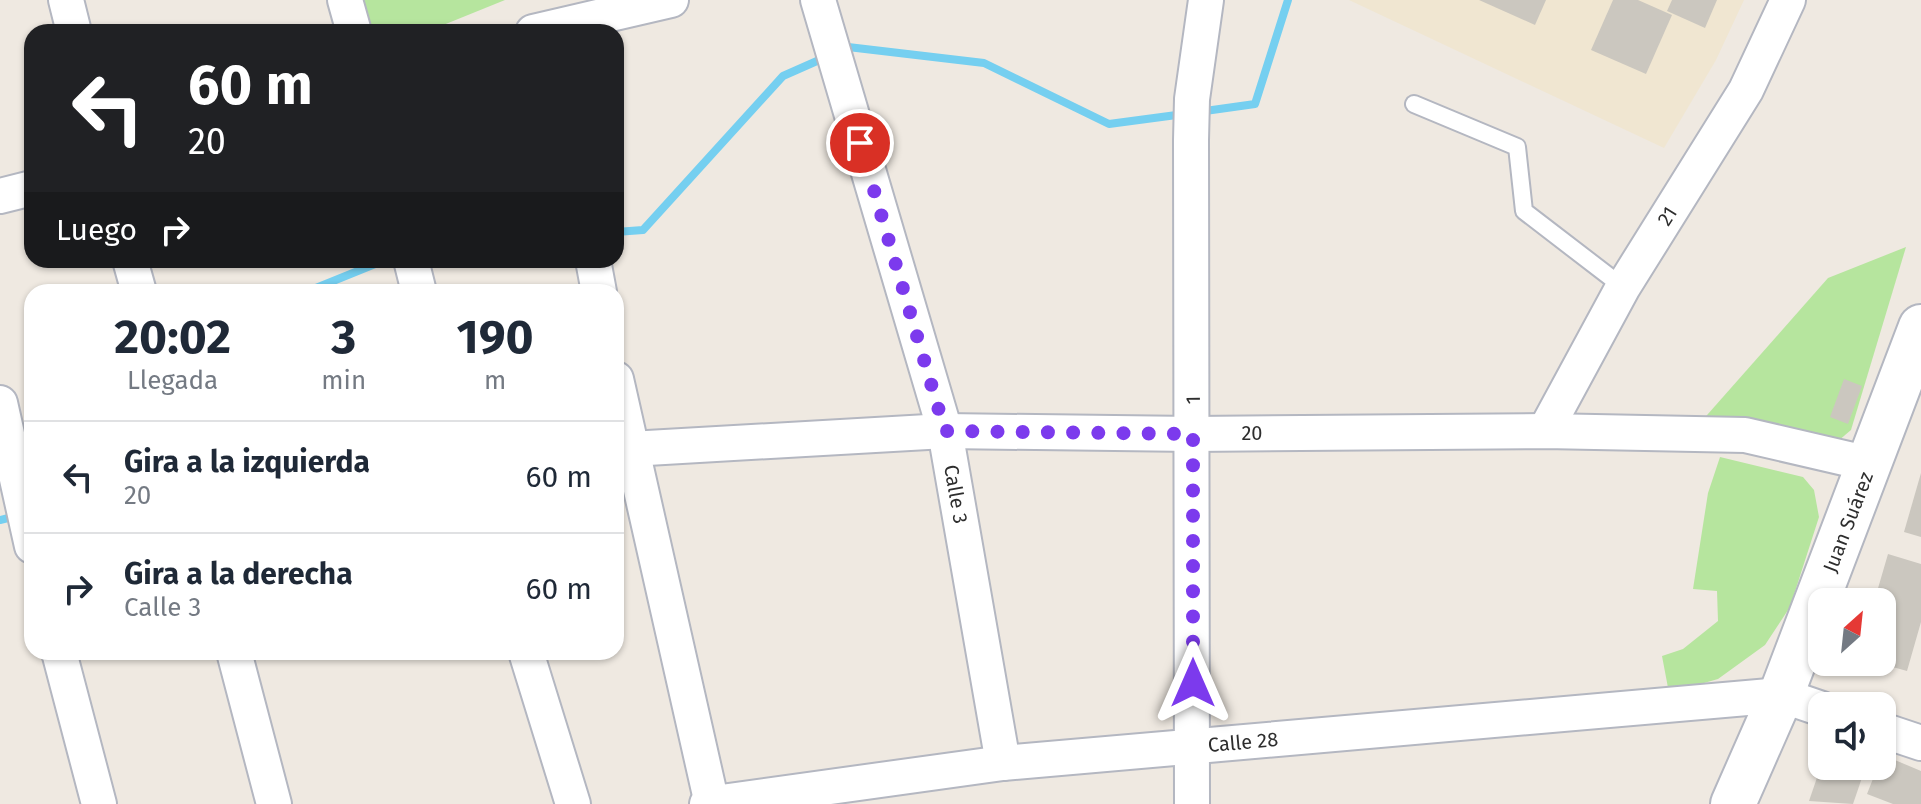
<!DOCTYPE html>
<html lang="es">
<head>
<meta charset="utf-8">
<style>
	:root { --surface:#fff; --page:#f6f6f7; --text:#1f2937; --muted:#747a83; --line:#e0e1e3 }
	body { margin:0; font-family:"Fira Sans",sans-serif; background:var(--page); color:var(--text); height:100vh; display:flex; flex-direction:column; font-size:30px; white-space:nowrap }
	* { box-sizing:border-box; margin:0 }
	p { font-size:26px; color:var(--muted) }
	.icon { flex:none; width:44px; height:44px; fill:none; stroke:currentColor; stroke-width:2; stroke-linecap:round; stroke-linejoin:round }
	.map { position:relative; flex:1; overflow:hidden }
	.drawer { position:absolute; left:24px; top:284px; width:600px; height:376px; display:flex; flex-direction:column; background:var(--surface); border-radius:24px; box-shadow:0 2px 6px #0004 }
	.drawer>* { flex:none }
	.hud { position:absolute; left:24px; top:24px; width:600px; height:244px; border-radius:24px; box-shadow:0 2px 6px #0004; background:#202124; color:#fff; overflow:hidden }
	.needle { width:52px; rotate:27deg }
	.buttons { position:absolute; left:1808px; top:588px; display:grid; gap:16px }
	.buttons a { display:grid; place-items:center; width:88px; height:88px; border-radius:16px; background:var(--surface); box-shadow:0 2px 6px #0004; font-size:40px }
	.pin { position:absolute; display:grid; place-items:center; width:68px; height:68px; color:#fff; margin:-34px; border:4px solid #fff; border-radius:50%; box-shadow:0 2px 8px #0007 }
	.me { position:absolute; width:88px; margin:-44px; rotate:0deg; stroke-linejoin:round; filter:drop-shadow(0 0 6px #0008) }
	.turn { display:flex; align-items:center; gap:28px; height:168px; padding:0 32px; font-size:36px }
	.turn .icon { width:104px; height:104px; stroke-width:2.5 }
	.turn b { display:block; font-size:56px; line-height:68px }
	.then { display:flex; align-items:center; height:76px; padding:0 32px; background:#0003; gap:16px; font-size:30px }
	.eta { display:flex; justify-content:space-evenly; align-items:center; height:136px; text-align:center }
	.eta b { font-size:48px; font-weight:700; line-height:56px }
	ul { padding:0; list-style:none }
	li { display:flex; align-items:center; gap:24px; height:112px; padding:0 32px; border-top:2px solid var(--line) }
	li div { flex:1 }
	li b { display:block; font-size:30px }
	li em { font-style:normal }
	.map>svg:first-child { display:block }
	.education { fill:#f0e6d1 }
	.green { fill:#b6e59e }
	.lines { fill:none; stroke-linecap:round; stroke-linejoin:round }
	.stream { stroke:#75cff0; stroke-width:8 }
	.building { fill:#cbc7bf }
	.lane-casing { stroke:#b4b7c1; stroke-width:20 }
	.street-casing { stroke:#b4b7c1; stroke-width:38 }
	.secondary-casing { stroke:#b4b7c1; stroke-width:48 }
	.lane { stroke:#fff; stroke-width:16 }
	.street { stroke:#fff; stroke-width:34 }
	.secondary { stroke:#fff; stroke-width:44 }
	.route { stroke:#7c3aed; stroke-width:14; stroke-dasharray:0 25.2 }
	.labels { text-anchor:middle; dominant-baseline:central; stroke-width:6; stroke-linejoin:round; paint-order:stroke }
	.street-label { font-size:20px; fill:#2e2e2e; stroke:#fff }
</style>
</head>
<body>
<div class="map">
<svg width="1921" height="804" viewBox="0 0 1921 804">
	<rect width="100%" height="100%" fill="#efe9e1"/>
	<polygon class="education" points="1349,0 1744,0 1716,60 1664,148"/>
	<g class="green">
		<polygon points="361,0 505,0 426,32 369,32"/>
		<polygon points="1906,247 1851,430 1838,441 1700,423 1828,278"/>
		<polygon points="1720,457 1803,477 1814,490 1819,517 1790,607 1765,645 1718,679 1669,693 1662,656 1683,649 1718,621 1717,591 1693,589 1708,493"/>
	</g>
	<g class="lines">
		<g class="stream">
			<polyline points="842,49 848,47 984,63 1109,124 1184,114"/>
			<polyline points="1198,112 1255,104 1288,0"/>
			<polyline points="616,232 643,230 783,76 826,57"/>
			<polyline points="306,292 385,260"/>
			<polyline points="0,520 16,516"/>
		</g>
	</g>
	<g class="building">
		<polygon points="1479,0 1546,0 1535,25"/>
		<polygon points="1613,0 1638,0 1672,15 1646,74 1591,50"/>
		<polygon points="1672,0 1717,0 1705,28 1667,11"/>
		<polygon points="1844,379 1862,386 1848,424 1830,417"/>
		<polygon points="1921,473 1921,537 1904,532"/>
		<polygon points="1888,554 1921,564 1921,622 1907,671 1882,664 1882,602 1874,602"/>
		<polygon points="1883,755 1921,771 1921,804 1893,804 1867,794 1878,766 1882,766"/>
		<polygon points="1821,766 1866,766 1853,804 1809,801"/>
	</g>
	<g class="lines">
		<g class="lane-casing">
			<polyline id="lane" points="1414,104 1517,147 1524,211 1623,287"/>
		</g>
		<g class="street-casing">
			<g id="street">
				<polyline points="66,0 74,32"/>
				<polyline points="345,0 354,32"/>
				<polyline points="818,0 945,431 1003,763"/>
				<polyline points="533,32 671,0"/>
				<polyline points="0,196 32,188"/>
				<polyline points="130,260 139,292"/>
				<polyline points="411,260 419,292"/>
				<polyline points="593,260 599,292"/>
				<polyline points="616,379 712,804"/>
				<polyline points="0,403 32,546"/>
				<polyline points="1545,431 1623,287 1746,90 1788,0"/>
				<polyline points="630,449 945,431 1193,434 1545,431 1745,435 1870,464"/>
				<polyline points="59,652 99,804"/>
				<polyline points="234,652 274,804"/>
				<polyline points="526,652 573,804"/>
				<polyline points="1882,730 1921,743"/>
				<polyline points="707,804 1003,763 1781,695 1822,709"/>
				<polyline points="1192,804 1191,140 1192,99 1206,0"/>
			</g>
		</g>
		<g class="secondary-casing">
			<polyline id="secondary" points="1733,804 1781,695 1921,327"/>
		</g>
		<use href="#lane" class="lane"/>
		<use href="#street" class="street"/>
		<use href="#secondary" class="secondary"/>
	</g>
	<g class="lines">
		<polyline class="route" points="860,143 945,431 1193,434 1193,683"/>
	</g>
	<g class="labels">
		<g class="street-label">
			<text transform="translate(1667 216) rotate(-58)">21</text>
			<text transform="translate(1193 400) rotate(-91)">1</text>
			<text x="1252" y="433">20</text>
			<text transform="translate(956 494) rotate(80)">Calle 3</text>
			<text transform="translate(1848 522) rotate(-69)">Juan Suárez</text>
			<text transform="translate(1243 742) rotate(-5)">Calle 28</text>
		</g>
	</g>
</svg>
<div class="buttons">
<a><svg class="needle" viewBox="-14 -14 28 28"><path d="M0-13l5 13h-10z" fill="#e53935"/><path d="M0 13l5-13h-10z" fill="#747a83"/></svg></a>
<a><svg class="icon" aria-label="sound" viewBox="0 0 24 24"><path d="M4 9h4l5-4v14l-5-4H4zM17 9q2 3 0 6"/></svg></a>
</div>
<div class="pin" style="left:860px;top:143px;background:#d93025"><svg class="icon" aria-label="arrive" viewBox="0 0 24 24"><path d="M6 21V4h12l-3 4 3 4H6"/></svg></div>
<svg class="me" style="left:1193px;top:683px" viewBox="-20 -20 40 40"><path d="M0-17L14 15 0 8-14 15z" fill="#7c3aed" stroke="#fff" stroke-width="4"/></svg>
<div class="hud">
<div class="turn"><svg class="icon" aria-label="left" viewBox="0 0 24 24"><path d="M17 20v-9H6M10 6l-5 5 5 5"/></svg><div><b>60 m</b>20</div></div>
<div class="then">Luego<svg class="icon" aria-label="right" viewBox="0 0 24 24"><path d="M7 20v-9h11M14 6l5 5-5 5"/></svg></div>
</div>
<section class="drawer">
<div class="eta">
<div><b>20:02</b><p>Llegada</p></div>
<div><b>3</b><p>min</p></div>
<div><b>190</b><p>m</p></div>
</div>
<ul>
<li><svg class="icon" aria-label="left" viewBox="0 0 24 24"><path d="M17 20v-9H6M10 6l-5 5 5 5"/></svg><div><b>Gira a la izquierda</b><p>20</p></div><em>60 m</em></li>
<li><svg class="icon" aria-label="right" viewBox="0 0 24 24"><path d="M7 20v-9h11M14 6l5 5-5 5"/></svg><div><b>Gira a la derecha</b><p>Calle 3</p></div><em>60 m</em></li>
</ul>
</section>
</div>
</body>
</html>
